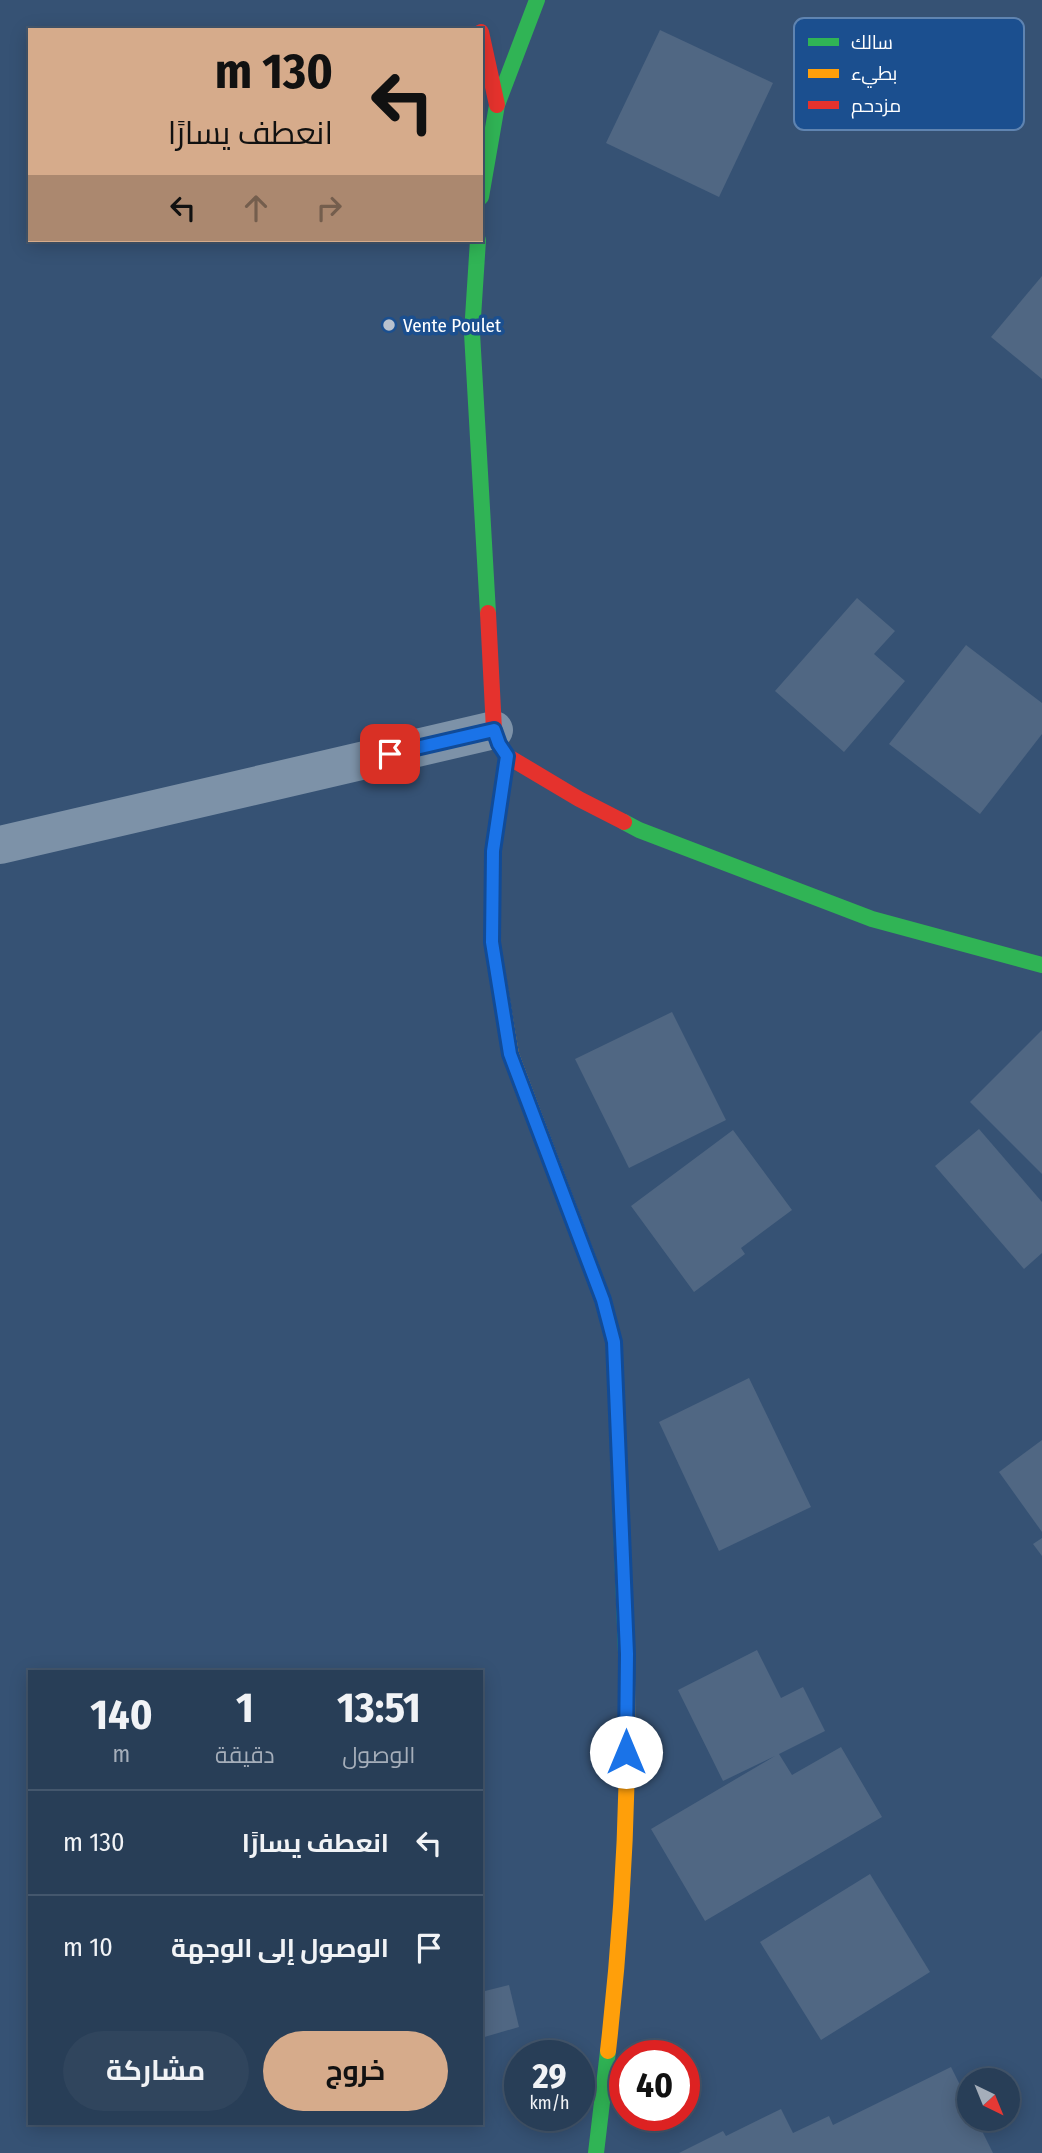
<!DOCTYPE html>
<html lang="ar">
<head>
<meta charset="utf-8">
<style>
	:root { --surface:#283e57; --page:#30455d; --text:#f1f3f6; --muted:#a5aeba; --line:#44576d; --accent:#d6ab8b }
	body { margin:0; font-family:"Fira Sans Condensed",Cairo,sans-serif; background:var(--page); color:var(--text); direction:rtl; height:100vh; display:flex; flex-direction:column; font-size:26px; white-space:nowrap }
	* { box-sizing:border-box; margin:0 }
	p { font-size:23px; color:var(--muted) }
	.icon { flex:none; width:38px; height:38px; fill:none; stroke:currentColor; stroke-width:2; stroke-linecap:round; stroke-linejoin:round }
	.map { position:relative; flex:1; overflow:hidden; direction:ltr }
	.panel { position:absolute; left:28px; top:1670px; width:455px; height:455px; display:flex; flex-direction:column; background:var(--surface); border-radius:0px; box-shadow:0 4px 18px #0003,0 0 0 2px var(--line); direction:rtl }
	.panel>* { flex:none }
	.guide { position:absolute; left:28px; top:28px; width:455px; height:214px; border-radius:0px; box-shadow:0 4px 18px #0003,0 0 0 2px var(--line); direction:rtl; background:#d6ab8b; color:#111; overflow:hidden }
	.needle { width:46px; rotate:137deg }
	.controls { position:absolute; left:957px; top:2068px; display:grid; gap:14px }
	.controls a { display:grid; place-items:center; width:63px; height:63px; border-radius:50%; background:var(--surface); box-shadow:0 4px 18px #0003,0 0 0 2px var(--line); font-size:35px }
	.speed { position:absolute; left:504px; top:2040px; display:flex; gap:14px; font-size:35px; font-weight:700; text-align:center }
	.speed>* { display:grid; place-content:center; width:91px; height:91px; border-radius:50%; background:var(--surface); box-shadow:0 4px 18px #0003,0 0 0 2px var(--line); line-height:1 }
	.speed small { font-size:18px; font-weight:400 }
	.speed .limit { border:10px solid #d22; background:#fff; color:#111 }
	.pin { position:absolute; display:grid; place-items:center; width:60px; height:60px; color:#fff; margin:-30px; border-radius:14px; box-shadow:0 4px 10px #0006 }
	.me { position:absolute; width:77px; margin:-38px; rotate:0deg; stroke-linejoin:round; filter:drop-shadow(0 0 5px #0008) }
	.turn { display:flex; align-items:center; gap:24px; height:147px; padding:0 35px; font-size:32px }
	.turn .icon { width:91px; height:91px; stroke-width:2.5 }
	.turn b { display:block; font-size:49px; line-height:60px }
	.lanes { display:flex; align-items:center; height:66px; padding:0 35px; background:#0003; justify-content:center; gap:35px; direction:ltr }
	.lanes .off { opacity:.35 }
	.eta { display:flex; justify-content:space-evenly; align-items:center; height:119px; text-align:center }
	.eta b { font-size:42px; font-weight:700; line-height:49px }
	.cta { display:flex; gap:14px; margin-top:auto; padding:14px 35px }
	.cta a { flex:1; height:80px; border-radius:42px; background:var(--accent); color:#111; font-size:28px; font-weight:700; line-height:80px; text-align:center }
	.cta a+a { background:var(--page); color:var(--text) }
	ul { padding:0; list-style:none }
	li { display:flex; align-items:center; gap:21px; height:105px; padding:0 35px; border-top:2px solid var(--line) }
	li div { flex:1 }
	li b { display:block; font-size:26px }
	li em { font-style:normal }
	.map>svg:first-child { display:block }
	.building { fill:#506783 }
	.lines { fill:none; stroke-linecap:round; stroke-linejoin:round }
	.street { stroke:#7d92a8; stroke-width:38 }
	.fast { stroke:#30b455; stroke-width:16 }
	.slow { stroke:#ff9f0a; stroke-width:16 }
	.jam { stroke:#e5322d; stroke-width:16 }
	.route-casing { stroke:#114b97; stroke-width:18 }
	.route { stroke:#1a73e8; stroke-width:12 }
	.poi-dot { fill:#b9c2ce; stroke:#1b4f8f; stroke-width:2.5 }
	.labels { text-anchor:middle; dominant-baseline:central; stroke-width:7; stroke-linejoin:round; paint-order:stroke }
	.poi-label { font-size:19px; fill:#fff; stroke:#1b4f8f; text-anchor:start }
	.key { fill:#1b4f8f; stroke:#5f84b1; stroke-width:2 }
	.key-label { font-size:19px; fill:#fff }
</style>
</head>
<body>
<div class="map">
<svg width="1042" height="2153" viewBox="0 0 1042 2153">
	<rect width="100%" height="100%" fill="#365274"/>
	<g class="building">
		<polygon points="660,30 773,83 719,197 606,143"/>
		<polygon points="1042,276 1042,379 991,337"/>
		<polygon points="857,598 895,631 874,654 905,681 844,752 775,691"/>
		<polygon points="966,645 1042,703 1042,734 980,814 889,744"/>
		<polygon points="672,1012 726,1120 629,1168 575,1059"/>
		<polygon points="1042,1030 1042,1174 970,1102"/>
		<polygon points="979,1129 1042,1202 1042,1253 1024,1269 935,1166"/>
		<polygon points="733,1130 792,1210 741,1248 745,1254 694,1292 631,1206"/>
		<polygon points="749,1378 811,1507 719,1551 659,1422"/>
		<polygon points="1042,1440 1042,1532 999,1472"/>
		<polygon points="1042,1538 1042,1556 1033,1544"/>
		<polygon points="757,1650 781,1698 803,1687 825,1731 779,1754 792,1775 841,1747 882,1817 705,1921 651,1829 775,1756 723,1781 678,1690"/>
		<polygon points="870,1874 930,1972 821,2040 760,1942"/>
		<polygon points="509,1985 519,2027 481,2038 481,1992"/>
		<polygon points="951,2067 970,2105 970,2119 976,2119 993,2153 679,2153 723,2131 726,2136 781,2109 793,2133 829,2116 833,2125"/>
	</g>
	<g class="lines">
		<polyline class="street" points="0,845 494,730"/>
		<g class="fast">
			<polyline points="481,197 497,105 537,0"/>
			<polyline points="478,240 472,333 488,613"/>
			<polyline points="624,822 639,830 872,919 1042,965"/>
			<polyline points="591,1267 603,1300 614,1342 627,1678"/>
			<polyline points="596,2153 608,2051"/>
		</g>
		<g class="slow">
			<polyline points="507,756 493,851 492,942 511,1054 591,1267"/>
			<path d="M 608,2051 C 622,1927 629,1803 627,1678"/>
		</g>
		<g class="jam">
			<polyline points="481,32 497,105"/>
			<polyline points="488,613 494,730 499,744 507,756 579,799 624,822"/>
		</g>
	</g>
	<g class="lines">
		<g class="route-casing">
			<polyline id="route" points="390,754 494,730 499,744 507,756 493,851 492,942 510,1054 603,1300 614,1342 627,1654 626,1752"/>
		</g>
		<use href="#route" class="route"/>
	</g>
	<circle class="poi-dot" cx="389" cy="325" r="7"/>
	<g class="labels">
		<g class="poi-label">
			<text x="403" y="325">Vente Poulet</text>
		</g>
	</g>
	<rect x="794" y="18" width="230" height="112" rx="10" class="key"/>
	<rect x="808" y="38" width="31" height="8" fill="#30b455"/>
	<rect x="808" y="69" width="31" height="9" fill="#ff9f0a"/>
	<rect x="808" y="101" width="31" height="8" fill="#e5322d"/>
	<g class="key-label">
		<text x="851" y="49">سالك</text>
		<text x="851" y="80">بطيء</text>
		<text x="851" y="112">مزدحم</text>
	</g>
</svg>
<div class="controls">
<a><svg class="needle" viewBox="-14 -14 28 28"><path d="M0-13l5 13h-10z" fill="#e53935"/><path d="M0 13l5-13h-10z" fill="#a5aeba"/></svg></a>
</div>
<div class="speed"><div>29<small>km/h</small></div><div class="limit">40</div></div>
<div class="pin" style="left:390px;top:754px;background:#d93025"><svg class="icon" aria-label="arrive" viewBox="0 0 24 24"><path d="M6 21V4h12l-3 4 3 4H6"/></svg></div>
<svg class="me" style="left:626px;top:1752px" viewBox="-20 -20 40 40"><circle r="19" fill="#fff"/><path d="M0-13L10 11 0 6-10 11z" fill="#1a73e8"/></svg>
<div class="guide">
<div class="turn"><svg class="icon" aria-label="left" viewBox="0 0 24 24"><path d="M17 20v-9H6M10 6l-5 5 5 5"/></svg><div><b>130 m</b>انعطف يسارًا</div></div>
<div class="lanes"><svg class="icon" aria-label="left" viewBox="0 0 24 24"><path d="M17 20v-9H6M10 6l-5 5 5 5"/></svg><svg class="icon off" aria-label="ahead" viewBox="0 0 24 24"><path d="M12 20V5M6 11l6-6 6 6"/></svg><svg class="icon off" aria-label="right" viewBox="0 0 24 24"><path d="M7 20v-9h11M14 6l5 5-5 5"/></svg></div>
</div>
<section class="panel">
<div class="eta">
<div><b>13:51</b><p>الوصول</p></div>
<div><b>1</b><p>دقيقة</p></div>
<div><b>140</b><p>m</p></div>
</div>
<ul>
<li><svg class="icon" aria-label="left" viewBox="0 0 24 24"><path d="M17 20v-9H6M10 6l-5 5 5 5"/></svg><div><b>انعطف يسارًا</b></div><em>130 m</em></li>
<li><svg class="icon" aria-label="arrive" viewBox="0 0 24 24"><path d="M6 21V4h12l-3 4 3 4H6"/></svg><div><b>الوصول إلى الوجهة</b></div><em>10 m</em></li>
</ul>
<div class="cta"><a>خروج</a><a>مشاركة</a></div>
</section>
</div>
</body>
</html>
